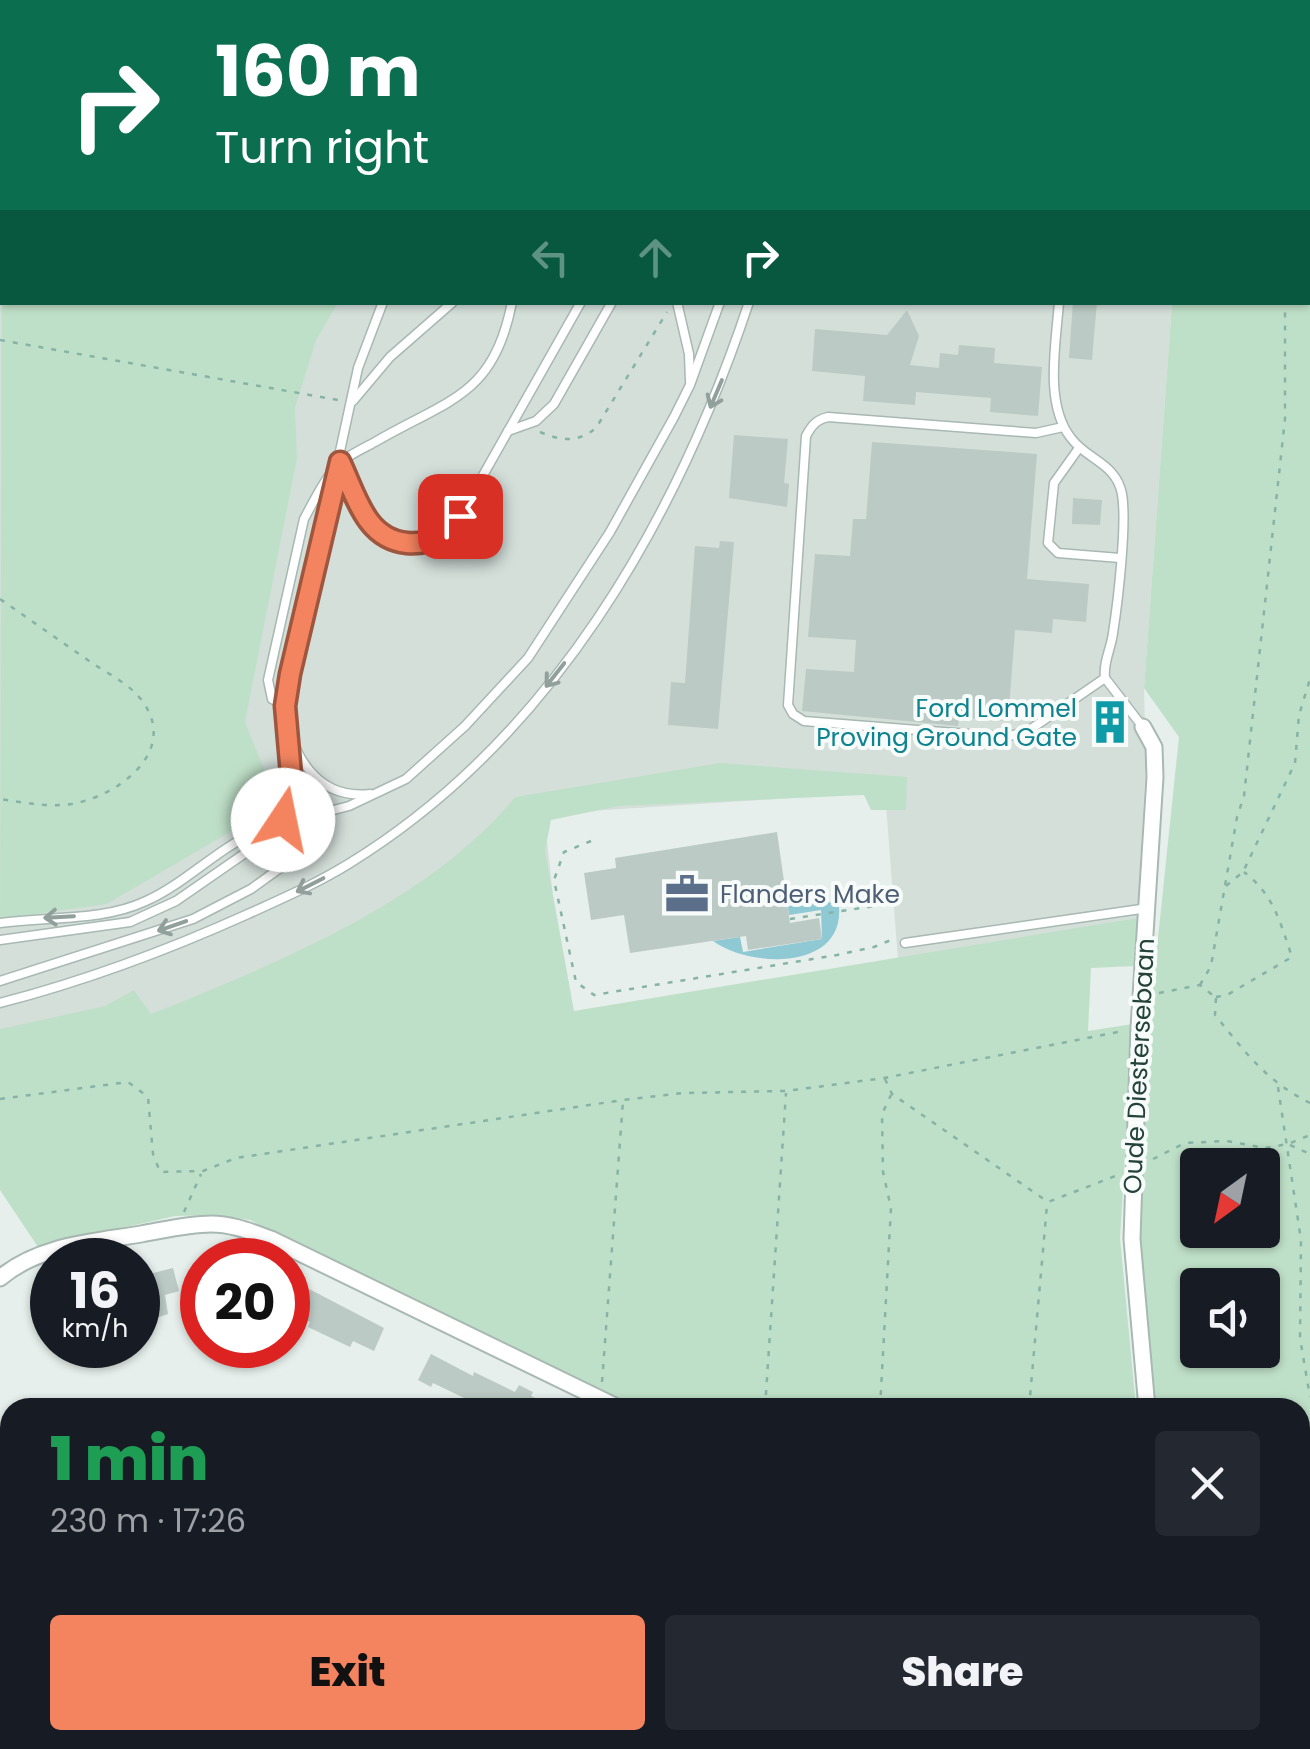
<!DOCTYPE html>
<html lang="en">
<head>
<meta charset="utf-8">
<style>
	:root { --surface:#171b24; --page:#242831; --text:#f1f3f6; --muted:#9ea1a6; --accent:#f4845f }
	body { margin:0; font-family:Poppins,sans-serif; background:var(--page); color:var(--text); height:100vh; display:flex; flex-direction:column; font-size:38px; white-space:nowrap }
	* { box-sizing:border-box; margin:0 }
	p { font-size:32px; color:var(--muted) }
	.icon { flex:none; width:55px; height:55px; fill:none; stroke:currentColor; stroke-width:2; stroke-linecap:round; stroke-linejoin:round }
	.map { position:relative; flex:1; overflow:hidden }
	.sheet { position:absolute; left:0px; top:1398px; width:1310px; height:352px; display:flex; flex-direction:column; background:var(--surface); border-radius:30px 30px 0 0; box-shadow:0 2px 8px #0004 }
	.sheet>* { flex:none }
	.guide { position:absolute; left:0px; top:0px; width:1310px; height:305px; box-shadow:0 2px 8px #0004; background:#0b6e4f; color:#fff; overflow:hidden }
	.needle { width:65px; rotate:213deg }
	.fabs { position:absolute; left:1180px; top:1148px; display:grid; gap:20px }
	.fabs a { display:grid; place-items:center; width:100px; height:100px; border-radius:10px; background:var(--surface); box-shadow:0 2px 8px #0004; font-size:50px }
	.speed { position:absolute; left:30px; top:1238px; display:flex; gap:20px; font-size:50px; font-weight:700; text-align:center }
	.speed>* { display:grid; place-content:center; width:130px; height:130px; border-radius:50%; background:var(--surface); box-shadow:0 2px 8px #0004; line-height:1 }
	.speed small { font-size:25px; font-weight:400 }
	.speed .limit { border:15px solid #d22; background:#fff; color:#111 }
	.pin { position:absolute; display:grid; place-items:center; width:85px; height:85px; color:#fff; margin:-42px; border-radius:20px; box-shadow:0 5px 15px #0006 }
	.me { position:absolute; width:110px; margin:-55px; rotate:11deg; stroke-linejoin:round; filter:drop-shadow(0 0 8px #0008) }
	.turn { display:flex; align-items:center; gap:35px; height:210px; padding:0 50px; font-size:45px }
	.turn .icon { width:130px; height:130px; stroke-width:2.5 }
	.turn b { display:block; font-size:70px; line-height:85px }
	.lanes { display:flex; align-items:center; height:95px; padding:0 50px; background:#0003; justify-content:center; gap:50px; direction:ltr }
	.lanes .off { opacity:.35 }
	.round { display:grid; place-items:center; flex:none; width:105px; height:105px; border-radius:10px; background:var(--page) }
	.overview { display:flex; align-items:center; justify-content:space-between; height:170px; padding:0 50px }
	h1 { font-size:60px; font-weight:800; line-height:75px; color:#1e9e55 }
	.action { display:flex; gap:20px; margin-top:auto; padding:20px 50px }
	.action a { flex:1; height:115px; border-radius:10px; background:var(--accent); color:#111; font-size:40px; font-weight:800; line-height:115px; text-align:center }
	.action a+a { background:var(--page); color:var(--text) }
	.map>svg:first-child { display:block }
	.built { fill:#d4dfda }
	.green { fill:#bfe0c8; fill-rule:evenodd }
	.water { fill:#8ec9d4 }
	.building { fill:#bbcac4 }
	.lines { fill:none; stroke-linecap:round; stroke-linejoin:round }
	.service-casing { stroke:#a8b8b2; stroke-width:11 }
	.minor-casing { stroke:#a8b8b2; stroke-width:19 }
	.path { stroke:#86b3a5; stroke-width:2.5; stroke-dasharray:5 8; stroke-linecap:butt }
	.service { stroke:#fff; stroke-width:8 }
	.minor { stroke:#fff; stroke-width:15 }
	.oneway { stroke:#92a09c }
	.route-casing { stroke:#9f563e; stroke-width:25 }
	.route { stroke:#f4845f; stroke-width:18 }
	.labels { text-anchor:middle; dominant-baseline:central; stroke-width:8; stroke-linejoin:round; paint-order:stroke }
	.culture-label { font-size:25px; fill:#0d838f; stroke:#f7fbf9; text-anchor:end }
	.service-label { font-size:25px; fill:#4e5e75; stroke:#f7fbf9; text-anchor:start }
	.street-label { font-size:25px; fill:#24423a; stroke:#f7fbf9 }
</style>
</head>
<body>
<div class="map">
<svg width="1310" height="1749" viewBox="0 0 1310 1749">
	<rect width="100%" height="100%" fill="#e6efeb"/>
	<polygon class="built" points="0,0 1194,0 2,2 2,302 1172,303 1144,688 1146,762 1137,918 898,960 885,792 544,814 565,1006 0,1093"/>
	<g class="green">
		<path d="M 1194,0 L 1310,0 L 1310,1749 L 1184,1749 L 1183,1740 L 1300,1740 L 1300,1408 L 1155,1407 L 1139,1225 L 1149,1024 L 1179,737 L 1144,688 L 1172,303 L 1308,302 L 1308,2 L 1193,2 ZM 1198,1165 L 1262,1165 L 1262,1230 L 1198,1230 ZM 1198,1285 L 1262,1285 L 1262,1350 L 1198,1350 Z"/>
		<polygon points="2,182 2,302 338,303 316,340 295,408 297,458 245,722 278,804 107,904 0,919"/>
		<path d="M 720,763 L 907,777 L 906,810 L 871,810 L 864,795 L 619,806 L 551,820 L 545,851 L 574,1011 L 1137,918 L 1136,966 L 1091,968 L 1088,1031 L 1133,1024 L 1120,1238 L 1136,1407 L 637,1407 L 250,1220 L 214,1215 L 175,1216 L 38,1247 L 0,1190 L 0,1029 L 105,1006 L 134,990 L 151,1014 C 273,965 430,902 515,797 Z"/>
		<polygon points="41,1740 229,1740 224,1749 47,1749"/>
	</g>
	<path class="water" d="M 805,890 L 839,907 C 844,971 750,968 713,941 L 740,937 L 743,952 L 822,939 L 821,910 L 789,915 L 786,892 Z"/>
	<g class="building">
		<polygon points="1073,302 1097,302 1092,360 1069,358"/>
		<polygon points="907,310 919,336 910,365 939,368 940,353 958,355 959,345 995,348 994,363 1042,367 1038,416 990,412 991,398 916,392 915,405 863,401 865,376 812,371 815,329 887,335"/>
		<polygon points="734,435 788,439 784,483 789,484 787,507 729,498"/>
		<polygon points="872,442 1037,454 1027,579 1089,584 1086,622 1053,619 1052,633 1015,630 1008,721 959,717 958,726 802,711 806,669 854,672 856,640 808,637 815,554 850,556 853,519 866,519"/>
		<polygon points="1073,498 1102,500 1100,525 1072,524"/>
		<polygon points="720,541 734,542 718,729 668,725 671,682 685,683 695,546 719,548"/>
		<polygon points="777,832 790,923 819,918 822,939 748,950 746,936 630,953 624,915 591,920 584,873 616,868 615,858"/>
		<polygon points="173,1268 179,1291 165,1295 168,1314 156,1318 145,1275"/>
		<polygon points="288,1278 384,1328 374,1351 353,1341 350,1347 308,1327 310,1322 288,1311"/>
		<polygon points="431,1354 473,1376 474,1372 515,1392 519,1385 533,1392 531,1396 555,1408 485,1408 433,1383 431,1387 418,1380"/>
	</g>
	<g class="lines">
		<g class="service-casing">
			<g id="service">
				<polyline points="159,2 167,0"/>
				<polyline points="492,2 500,0"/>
				<polyline points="579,2 579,0"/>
				<polyline points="635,2 643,0"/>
				<polyline points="756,2 758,0"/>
				<polyline points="827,2 828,0"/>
				<polyline points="836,2 836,0"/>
				<polyline points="1085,2 1085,0"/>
				<polyline points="0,54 2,53"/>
				<polyline points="0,158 2,157"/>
				<polyline points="677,302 689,354 690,381"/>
				<path d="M 1059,302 C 1056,344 1044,404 1071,438 C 1087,460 1116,463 1122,494 C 1127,524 1118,601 1113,633 C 1111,649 1103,662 1105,678 L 1028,731 L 1006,737 L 804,721 L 793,714 L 788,705 L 806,436 C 812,425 816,420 828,417 L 1036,433 L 1063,427"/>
				<polyline points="353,401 390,357 453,302"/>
				<polyline points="508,431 536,421 554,404 612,302"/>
				<polyline points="1079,448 1054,483 1048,543 1058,553 1120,558"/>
				<path d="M 340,462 C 355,495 365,539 407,543 C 433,545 444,535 460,516 L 581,302"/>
				<polyline points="1105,678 1142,726"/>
				<path d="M 285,705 L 272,699 L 268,680 L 304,519 C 314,501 326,475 342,461 C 351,454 364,448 375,442 C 449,399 494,396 512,302"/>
				<polyline points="288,733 295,820 349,806 406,779 465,726 528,658 610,532 674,417 690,385 720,302"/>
				<path d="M 370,794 C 316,800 290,754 285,705 L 358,368 L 383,302"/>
				<circle cx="289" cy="841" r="22"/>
				<path d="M 0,923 C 48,916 101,922 146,901 C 191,881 225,839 273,826"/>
				<polyline points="0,940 130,922 176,901 254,847 268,846"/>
				<polyline points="905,943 1148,908"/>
				<polyline points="0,981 193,919 251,889 287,863"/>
				<path d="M 0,1003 C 85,981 168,950 248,914 C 283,898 318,883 350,863 C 551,739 676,522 749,302"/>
			</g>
		</g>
		<g class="minor-casing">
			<g id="minor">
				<polyline points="1143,727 1154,747 1155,777 1139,1028 1132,1239 1147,1408"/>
				<path d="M 0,1278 C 39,1245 93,1242 141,1234 C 164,1230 188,1224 211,1224 C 233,1224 251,1232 271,1239 L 619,1408"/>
				<polyline points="0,1541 10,1541"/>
				<polyline points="676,1740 694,1749"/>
				<polyline points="1174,1740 1174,1749"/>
				<polyline points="343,1749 346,1740"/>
			</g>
		</g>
		<g class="path">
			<polyline points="1304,2 1304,0"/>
			<polyline points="1308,161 1310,152"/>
			<polyline points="1308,170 1310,184"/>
			<polyline points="0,340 338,400"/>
			<path d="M 540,432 C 561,441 577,443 596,428 L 667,312"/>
			<path d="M 0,599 C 32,621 63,643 95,665 C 111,675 132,686 143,702 C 181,755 109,803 61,805 C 41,806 20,802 0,799"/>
			<polyline points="591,841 564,852 554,880 576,982 594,995 837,955 874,947 891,940"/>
			<polyline points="1226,886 1243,872 1295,763 1299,715 1310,679"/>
			<polyline points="790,919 881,905"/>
			<polyline points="1200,985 1211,966 1237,817 1244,796 1285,419 1285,302"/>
			<polyline points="1159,993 1200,985 1215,997"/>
			<path d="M 1216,997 L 1227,995 L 1292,957 C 1280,922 1274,895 1244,872"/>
			<path d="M 1216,998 L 1215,1015 C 1246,1053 1266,1081 1310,1103"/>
			<polyline points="885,1079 892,1094 1048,1202 1118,1175"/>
			<polyline points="1278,1087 1301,1240 1300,1338 1310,1397"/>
			<polyline points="0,1099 128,1082 148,1097 153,1154 160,1172 203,1171 236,1158 623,1100 683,1093 786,1091 884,1078 1123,1031"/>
			<polyline points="1290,1145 1310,1154"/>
			<polyline points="1153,1159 1185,1143 1227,1141 1265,1148 1288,1144 1310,1135"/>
			<polyline points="184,1212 201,1174"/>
			<polyline points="602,1382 623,1101"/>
			<polyline points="765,1408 786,1093"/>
			<polyline points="880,1408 891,1208 883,1172 882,1114 891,1095"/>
			<polyline points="1029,1408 1047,1205"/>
			<polyline points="1310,1557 1304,1581 1310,1629"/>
		</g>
		<use href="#service" class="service"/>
		<use href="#minor" class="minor"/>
	</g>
	<defs><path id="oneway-shaft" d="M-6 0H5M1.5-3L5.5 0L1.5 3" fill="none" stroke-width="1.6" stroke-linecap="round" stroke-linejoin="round" transform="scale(2.5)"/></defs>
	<g class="oneway">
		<use href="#oneway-shaft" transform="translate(716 394) rotate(113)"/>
		<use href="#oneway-shaft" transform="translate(555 675) rotate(128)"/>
		<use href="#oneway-shaft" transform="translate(310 885) rotate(153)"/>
		<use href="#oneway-shaft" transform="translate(59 917) rotate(177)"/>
		<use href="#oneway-shaft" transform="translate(172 926) rotate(161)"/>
	</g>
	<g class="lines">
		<g class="route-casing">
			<path id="route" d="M 283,820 L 295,820 L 285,706 L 290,674 L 340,462 C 356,495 365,539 407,543 C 433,545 444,535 460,516"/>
		</g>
		<use href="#route" class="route"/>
	</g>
	<defs>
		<g id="building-bare" transform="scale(3.45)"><path d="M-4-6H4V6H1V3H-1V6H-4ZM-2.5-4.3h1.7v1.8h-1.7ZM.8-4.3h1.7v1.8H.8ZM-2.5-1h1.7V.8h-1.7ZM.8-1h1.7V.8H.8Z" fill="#0f9aa8" stroke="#f7fbf9" stroke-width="2.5" paint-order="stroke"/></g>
		<g id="office-bare" transform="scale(3.45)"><path d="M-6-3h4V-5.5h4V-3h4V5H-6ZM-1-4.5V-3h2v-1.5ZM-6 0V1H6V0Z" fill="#5c6f8a" stroke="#f7fbf9" stroke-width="2.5" paint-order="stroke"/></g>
	</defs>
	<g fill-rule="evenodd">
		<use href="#building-bare" x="1110" y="722"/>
		<use href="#office-bare" x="687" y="894"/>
	</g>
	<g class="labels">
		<g class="culture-label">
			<text x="1077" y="708">Ford Lommel<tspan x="1077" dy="29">Proving Ground Gate</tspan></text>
		</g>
		<g class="service-label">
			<text x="720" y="894">Flanders Make</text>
		</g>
		<g class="street-label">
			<text transform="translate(1139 1066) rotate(-87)">Oude Diestersebaan</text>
		</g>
	</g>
</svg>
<div class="fabs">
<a><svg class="needle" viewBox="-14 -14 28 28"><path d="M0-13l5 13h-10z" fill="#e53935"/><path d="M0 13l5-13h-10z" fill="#9ea1a6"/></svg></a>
<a><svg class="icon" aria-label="sound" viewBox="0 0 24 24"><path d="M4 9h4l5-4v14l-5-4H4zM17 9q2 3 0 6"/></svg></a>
</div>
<div class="speed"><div>16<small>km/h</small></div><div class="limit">20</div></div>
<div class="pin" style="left:460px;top:516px;background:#d93025"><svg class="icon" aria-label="arrive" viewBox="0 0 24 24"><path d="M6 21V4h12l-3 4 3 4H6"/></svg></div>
<svg class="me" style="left:283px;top:820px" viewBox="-20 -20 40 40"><circle r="19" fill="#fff"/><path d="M0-13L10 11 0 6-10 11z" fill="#f4845f"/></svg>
<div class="guide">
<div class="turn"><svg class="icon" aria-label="right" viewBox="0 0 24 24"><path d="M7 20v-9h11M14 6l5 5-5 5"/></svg><div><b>160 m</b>Turn right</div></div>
<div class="lanes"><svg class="icon off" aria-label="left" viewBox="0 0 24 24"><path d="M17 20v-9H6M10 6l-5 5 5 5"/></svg><svg class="icon off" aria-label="ahead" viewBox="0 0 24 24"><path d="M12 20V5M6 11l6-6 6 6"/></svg><svg class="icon" aria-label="right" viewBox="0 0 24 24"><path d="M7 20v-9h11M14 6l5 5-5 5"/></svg></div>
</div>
<section class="sheet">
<div class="overview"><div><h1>1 min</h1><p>230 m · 17:26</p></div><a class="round"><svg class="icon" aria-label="close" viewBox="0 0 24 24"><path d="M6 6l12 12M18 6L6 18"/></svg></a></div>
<div class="action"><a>Exit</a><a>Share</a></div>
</section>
</div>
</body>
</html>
